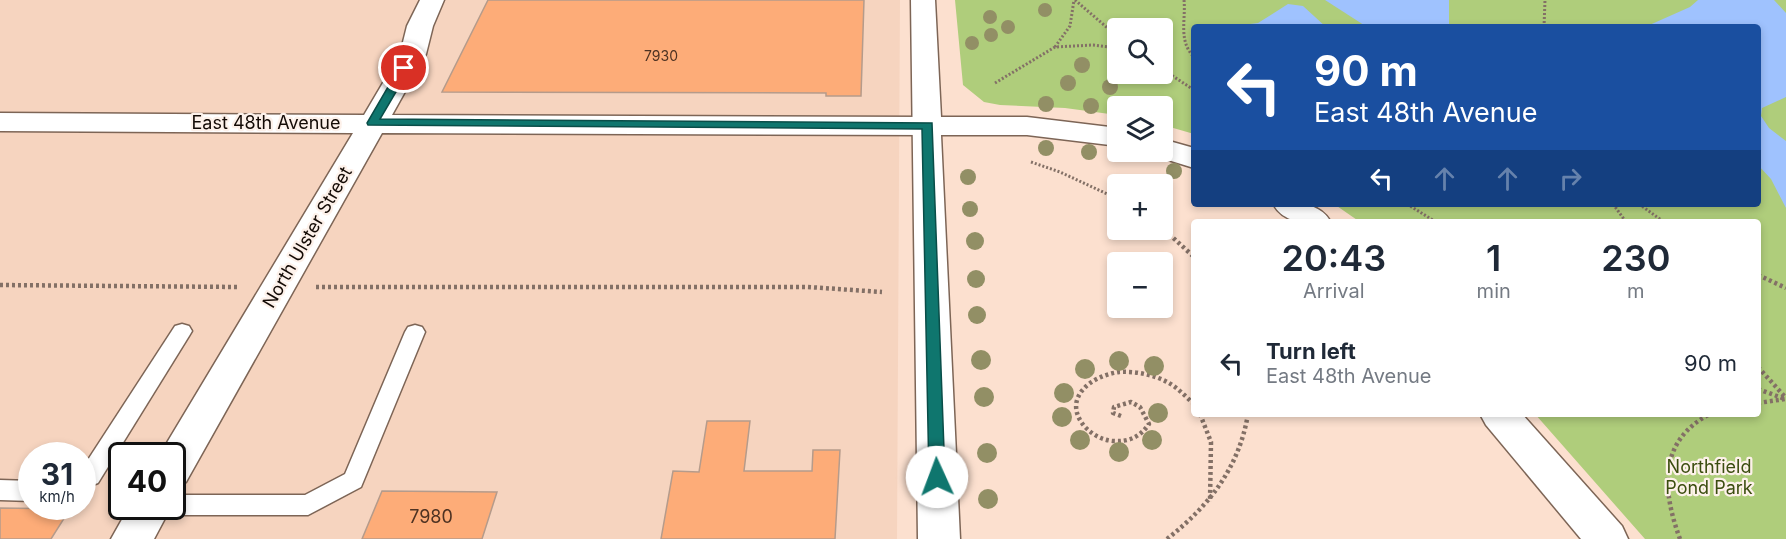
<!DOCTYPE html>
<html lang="en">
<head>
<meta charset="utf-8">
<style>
	:root { --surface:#fff; --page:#f6f6f7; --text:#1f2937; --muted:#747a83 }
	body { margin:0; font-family:Inter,sans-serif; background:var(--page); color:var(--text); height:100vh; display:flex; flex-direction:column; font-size:22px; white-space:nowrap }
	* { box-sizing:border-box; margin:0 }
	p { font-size:20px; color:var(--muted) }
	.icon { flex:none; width:33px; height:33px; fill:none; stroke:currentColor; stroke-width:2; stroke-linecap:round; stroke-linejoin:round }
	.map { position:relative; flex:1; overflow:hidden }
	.drawer { position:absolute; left:1191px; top:219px; width:570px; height:198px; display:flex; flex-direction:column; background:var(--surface); border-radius:6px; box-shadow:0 3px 9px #0003 }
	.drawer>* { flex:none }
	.guide { position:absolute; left:1191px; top:24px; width:570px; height:183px; border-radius:6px; box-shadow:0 3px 9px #0003; background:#1a4fa0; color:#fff; overflow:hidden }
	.buttons { position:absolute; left:1107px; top:18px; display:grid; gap:12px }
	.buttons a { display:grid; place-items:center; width:66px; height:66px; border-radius:6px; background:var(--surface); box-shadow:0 3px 9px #0003; font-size:30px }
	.speed { position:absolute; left:18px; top:442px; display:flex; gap:12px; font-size:30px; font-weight:700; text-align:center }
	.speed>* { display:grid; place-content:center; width:78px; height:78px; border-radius:50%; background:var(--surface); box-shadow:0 3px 9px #0003; line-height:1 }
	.speed small { font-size:15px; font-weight:400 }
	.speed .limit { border:3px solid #111; border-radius:9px; background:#fff; color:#111 }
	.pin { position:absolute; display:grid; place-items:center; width:51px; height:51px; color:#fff; margin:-26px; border:3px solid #fff; border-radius:50%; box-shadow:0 2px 6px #0007 }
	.me { position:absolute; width:66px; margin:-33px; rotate:358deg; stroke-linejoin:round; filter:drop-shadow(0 0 4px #0008) }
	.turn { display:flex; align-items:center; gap:21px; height:126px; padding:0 24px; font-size:27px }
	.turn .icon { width:78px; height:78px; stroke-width:2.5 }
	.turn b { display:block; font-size:42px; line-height:51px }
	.lanes { display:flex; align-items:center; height:57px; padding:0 24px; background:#0003; justify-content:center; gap:30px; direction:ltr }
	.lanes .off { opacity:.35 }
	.eta { display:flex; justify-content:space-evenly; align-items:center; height:102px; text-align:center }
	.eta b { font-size:36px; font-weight:600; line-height:42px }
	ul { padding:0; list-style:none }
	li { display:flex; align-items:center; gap:18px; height:84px; padding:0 24px }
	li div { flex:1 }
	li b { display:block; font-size:22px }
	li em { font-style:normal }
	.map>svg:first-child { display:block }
	.built { fill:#f6d4bf; fill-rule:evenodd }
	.green { fill:#afcd7b; fill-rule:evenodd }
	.water { fill:#9fc2fe }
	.building { fill:#fdac78; stroke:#b59b8b; stroke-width:1.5 }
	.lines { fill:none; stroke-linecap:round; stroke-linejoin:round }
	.service-casing { stroke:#7d6556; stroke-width:3 }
	.minor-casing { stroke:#7d6556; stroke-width:3 }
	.tertiary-casing { stroke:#7d6556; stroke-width:3 }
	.path-far1 { stroke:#837066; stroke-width:3; stroke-dasharray:2 2; stroke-linecap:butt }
	.path { stroke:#837066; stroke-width:4.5; stroke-dasharray:3 3; stroke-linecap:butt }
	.service { fill:#fff; fill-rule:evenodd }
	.minor { fill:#fff; fill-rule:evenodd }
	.tertiary { fill:#fff; fill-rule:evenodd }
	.tree { fill:#928f65 }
	.route { fill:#0f766e; stroke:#0a4d48; stroke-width:1.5 }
	.labels { text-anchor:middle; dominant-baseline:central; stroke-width:4.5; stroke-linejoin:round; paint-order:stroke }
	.far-number-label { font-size:14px; fill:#4e3222 }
	.street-label { font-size:18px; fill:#130a05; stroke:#fdf1ea }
	.park-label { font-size:18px; fill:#3b4d0f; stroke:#fdf1ea }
	.near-number-label { font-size:18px; fill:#4e3222 }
</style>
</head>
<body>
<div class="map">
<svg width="1786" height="539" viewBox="0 0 1786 539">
	<rect width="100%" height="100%" fill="#fce0cf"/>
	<path class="built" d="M 0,0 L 900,0 L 897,539 L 0,539 ZM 32,456 L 82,456 L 82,507 L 32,507 ZM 122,456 L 172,456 L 172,507 L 122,507 Z"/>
	<path class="green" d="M 955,0 L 1786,0 L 1786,539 L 1645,539 L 1535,414 L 1758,414 L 1758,222 L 1360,222 L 1334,204 L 1758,204 L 1758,27 L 1194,27 L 1194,134 L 1163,125 L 1162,106 L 1118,106 L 1117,115 L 1065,108 L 1000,105 L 984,102 L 963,85 ZM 1118,28 L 1162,28 L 1162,74 L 1118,74 Z"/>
	<g class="water">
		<polygon points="1325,0 1449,0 1449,27 1367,27"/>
		<polygon points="1698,0 1774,0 1786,13 1786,97 1762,108 1761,116 1769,128 1786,141 1786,208 1771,179 1758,165 1758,27 1645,27 1690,7"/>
		<polygon points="1288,4 1303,6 1326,27 1227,27 1258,23"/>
	</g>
	<g class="building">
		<polygon points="488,0 864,0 861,96 826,96 826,93 442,92"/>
		<polygon points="707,421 750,421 744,471 812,471 813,450 840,450 835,539 661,539 673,471 699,472"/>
		<polygon points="382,491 497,492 482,539 362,539"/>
		<polygon points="0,508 70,509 51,539 0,539"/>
	</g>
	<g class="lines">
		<g class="service-casing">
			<g id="service">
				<polygon points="182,324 189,326 192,331 189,336 98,483 82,489 82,469 175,326"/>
				<polygon points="415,325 422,327 425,332 361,487 308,515 172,515 164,512 162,507 172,507 172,495 305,495 345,474 405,332 408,327"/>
				<polygon points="0,480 32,481 32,501 0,500"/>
			</g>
		</g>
		<g class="minor-casing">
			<g id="minor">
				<polygon points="420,0 444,0 433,26 426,54 392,115 928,117 938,120 942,126 938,132 928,135 382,133 186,482 172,487 172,456 159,456 353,133 0,131 0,113 364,115 400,54 407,26"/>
				<polygon points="129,507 171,507 154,539 111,539"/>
			</g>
		</g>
		<g class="tertiary-casing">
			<g id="tertiary">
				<polygon points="911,0 935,0 941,117 1027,117 1118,128 1118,146 1027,135 941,135 960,539 918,539"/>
				<polygon points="1162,139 1194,148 1194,168 1152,155 1150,152 1162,152"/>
				<path d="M 1273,204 C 1295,204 1318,200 1331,222 C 1308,222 1286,226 1273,204 Z"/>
				<polygon points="1480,414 1522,414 1622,526 1628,539 1581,539 1486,425"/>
			</g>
		</g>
		<g class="path-far1">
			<polyline points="1075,0 1118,37"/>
			<path d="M 1184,0 C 1186,20 1178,41 1194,57"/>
			<polyline points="1544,27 1545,0"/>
			<polyline points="1055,47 1070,26 1074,0"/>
			<polyline points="1162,69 1194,90"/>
			<polyline points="995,83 1055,47 1093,45 1118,48"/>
			<polyline points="1031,162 1060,172 1118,199"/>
			<polyline points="1407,204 1436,222"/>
			<polyline points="1613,204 1626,222"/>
			<polyline points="1639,204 1664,222"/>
			<polyline points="1162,227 1171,236"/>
		</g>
		<g class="path">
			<polyline points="1169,234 1194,257"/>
			<polyline points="1758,275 1786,288"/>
			<polyline points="0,285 239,287"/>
			<polyline points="316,287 808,287 882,292"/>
			<polyline points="1758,367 1786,398"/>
			<polyline points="1758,389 1785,399"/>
			<polyline points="1758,403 1785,399"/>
			<polyline points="1200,414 1211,442 1210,502"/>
			<path d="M 1121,416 L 1113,413 L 1114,407 L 1131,402 L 1140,407 L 1149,424 C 1140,437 1129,442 1113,441 C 1102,440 1093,435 1085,427 C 1061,399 1090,376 1119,372 C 1136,371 1155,375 1169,383 C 1178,388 1186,397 1194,404"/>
			<path d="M 1167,539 C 1209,506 1239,468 1248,414"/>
			<path d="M 1680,539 C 1662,490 1658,441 1710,414"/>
		</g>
		<use href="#service" class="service"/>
		<use href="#minor" class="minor"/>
		<use href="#tertiary" class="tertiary"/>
	</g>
	<g class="tree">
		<circle cx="1045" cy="10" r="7"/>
		<circle cx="990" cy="17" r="7"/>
		<circle cx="1008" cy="27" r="7"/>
		<circle cx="991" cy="35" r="7"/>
		<circle cx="972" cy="43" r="7"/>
		<circle cx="1082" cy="65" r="8"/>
		<circle cx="1068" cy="83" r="8"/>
		<circle cx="1110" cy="87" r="8"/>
		<circle cx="1046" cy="104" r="8"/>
		<circle cx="1091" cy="106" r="8"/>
		<circle cx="1046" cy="148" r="8"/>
		<circle cx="1089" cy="152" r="8"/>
		<circle cx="1174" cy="171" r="8"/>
		<circle cx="968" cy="177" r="8"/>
		<circle cx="970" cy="209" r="8"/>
		<circle cx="975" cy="241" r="9"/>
		<circle cx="976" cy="279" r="9"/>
		<circle cx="977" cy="315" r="9"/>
		<circle cx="981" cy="360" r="10"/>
		<circle cx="1119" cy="361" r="10"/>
		<circle cx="1154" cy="366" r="10"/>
		<circle cx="1085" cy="369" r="10"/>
		<circle cx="1064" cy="393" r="10"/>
		<circle cx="984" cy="397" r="10"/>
		<circle cx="1158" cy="413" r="10"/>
		<circle cx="1062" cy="417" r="10"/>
		<circle cx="1080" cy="440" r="10"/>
		<circle cx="1152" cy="440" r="10"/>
		<circle cx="1119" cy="452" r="10"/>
		<circle cx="987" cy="453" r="10"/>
		<circle cx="988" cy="499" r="10"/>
	</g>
	<polygon class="route" points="404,65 410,68 380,119 932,123 945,477 943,482 931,482 929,477 922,129 368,125 367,123 399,68"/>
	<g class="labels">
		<g class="far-number-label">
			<text x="661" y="55">7930</text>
		</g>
		<g class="street-label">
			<text x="266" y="122">East 48th Avenue</text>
			<text transform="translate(307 237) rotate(-60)">North Ulster Street</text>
		</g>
		<g class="park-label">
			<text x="1709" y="466">Northfield<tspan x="1709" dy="21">Pond Park</tspan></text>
		</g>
		<g class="near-number-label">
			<text x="431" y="516">7980</text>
		</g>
	</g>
</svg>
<div class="buttons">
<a><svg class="icon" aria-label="search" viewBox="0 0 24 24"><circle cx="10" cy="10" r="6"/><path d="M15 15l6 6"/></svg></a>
<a><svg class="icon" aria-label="layers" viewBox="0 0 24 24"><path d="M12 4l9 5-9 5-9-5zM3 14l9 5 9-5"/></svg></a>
<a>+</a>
<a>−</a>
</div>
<div class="speed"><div>31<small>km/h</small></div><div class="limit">40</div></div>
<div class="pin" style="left:404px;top:68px;background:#d93025"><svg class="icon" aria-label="arrive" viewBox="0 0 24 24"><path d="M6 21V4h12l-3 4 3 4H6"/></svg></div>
<svg class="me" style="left:937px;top:477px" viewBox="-20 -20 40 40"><circle r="19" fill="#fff"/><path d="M0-13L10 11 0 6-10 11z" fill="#0f766e"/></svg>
<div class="guide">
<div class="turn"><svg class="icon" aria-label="left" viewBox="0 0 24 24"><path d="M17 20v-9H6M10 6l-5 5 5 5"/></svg><div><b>90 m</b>East 48th Avenue</div></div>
<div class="lanes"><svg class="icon" aria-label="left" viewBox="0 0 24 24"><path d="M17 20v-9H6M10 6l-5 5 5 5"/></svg><svg class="icon off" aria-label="ahead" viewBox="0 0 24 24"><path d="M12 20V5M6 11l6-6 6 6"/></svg><svg class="icon off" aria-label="ahead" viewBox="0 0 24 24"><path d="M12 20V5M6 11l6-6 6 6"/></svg><svg class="icon off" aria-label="right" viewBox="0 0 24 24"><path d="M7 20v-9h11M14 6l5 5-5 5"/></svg></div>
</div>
<section class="drawer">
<div class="eta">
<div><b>20:43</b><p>Arrival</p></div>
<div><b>1</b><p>min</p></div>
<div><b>230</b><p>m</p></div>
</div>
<ul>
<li><svg class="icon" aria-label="left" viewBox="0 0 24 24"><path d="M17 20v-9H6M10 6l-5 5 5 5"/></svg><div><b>Turn left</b><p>East 48th Avenue</p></div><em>90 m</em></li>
</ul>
</section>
</div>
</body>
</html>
